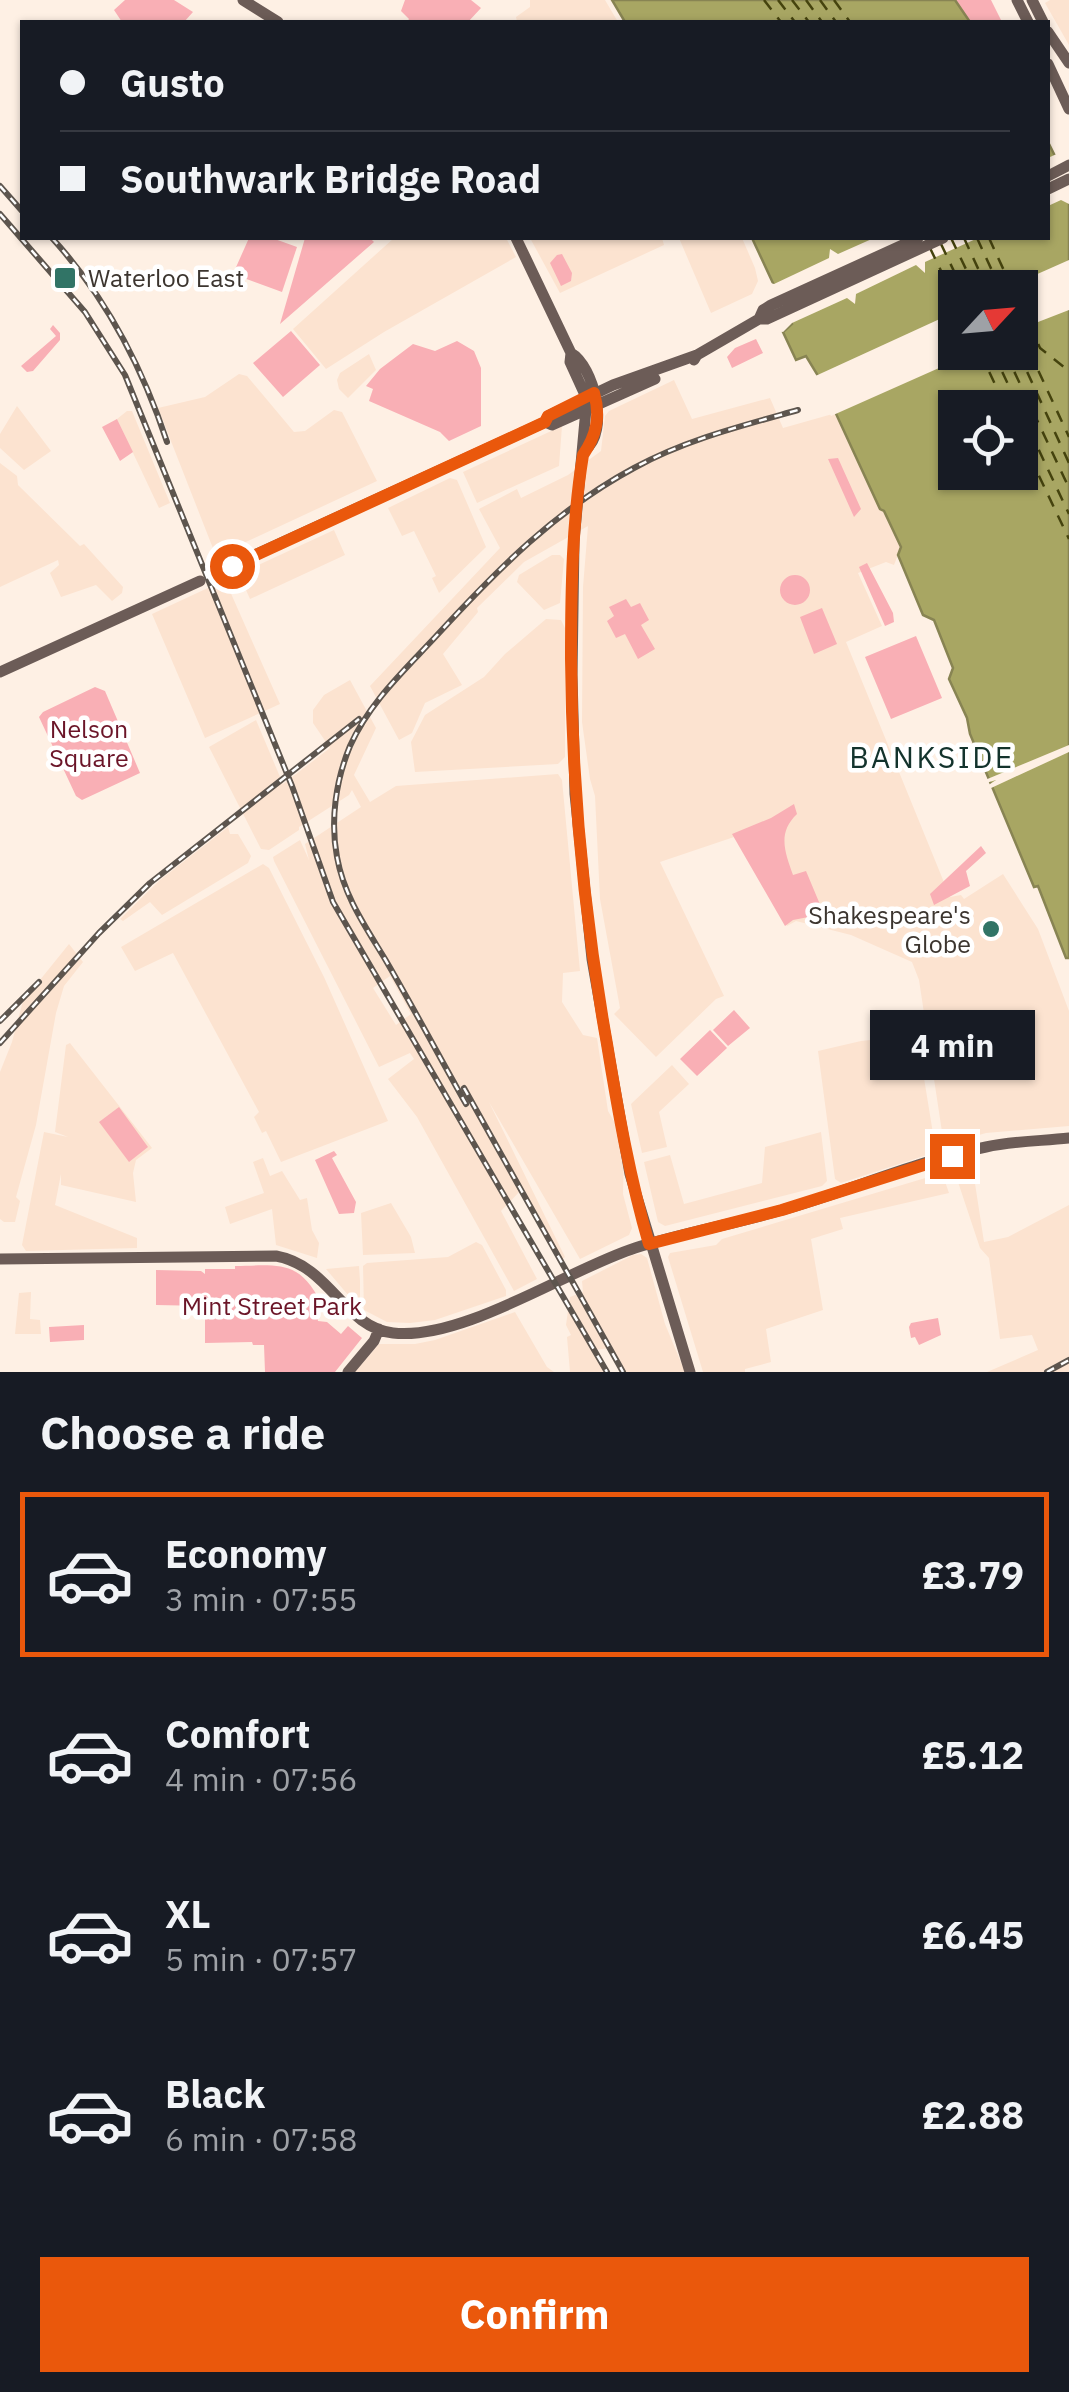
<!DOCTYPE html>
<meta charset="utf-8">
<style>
:root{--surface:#171b24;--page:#242831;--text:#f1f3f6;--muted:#9ea1a6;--line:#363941;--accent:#ea580c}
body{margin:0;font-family:"IBM Plex Sans",sans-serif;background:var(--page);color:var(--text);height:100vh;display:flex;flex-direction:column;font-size:38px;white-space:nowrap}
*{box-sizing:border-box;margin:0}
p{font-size:32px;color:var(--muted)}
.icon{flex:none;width:55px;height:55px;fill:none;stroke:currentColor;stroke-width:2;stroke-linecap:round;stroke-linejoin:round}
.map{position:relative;height:1372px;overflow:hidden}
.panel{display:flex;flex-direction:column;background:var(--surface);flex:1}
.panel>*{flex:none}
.top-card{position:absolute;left:20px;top:20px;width:1030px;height:220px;border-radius:0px;box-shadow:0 2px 8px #0004;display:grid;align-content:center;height:220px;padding:0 40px;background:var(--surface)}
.needle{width:65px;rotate:64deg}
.buttons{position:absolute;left:938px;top:270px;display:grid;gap:20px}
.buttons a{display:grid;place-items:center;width:100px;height:100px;border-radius:0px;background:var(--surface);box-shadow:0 2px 8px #0004;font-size:50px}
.end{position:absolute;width:45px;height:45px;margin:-22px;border:12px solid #ea580c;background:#fff;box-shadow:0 0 0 5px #fff}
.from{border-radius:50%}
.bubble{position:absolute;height:70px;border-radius:0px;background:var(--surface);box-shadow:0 2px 8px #0004;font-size:32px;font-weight:800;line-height:70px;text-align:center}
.top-card b{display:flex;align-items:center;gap:35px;height:95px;font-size:38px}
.top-card b+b{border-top:2px solid var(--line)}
.top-card i{width:25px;height:25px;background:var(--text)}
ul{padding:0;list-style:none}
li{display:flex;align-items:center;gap:30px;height:165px;margin:0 20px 15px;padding:0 20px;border:5px solid transparent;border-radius:0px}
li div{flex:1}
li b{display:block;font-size:38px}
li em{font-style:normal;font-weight:800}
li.active{border-color:var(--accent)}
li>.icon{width:90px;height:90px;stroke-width:1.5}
h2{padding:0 40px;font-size:45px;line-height:120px}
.button{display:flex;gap:20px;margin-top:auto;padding:20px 40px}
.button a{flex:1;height:115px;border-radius:0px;background:var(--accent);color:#fff;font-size:40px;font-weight:800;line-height:115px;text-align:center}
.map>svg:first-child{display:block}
.built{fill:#fce3d0;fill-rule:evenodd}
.green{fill:#f9afb5}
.water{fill:#a8a663;stroke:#888453;stroke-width:2.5;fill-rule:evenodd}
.pier{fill:#fef0e4}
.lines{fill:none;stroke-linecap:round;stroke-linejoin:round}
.ferry{stroke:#45430e;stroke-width:2.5;stroke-dasharray:12 10;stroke-linecap:butt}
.primary{stroke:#6c5c57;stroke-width:11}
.rail-casing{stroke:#5d554e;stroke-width:6}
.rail{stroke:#fff;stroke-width:2.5;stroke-dasharray:8;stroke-linecap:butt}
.route{stroke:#ea580c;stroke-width:12}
.poi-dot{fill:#317466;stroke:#fff;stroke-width:4}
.labels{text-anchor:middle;stroke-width:9;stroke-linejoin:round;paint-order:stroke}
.poi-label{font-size:25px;fill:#3c352f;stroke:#fff;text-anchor:start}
.park-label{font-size:25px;fill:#6b1528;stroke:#fff}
.quarter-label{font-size:30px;letter-spacing:2.5px;fill:#13332c;stroke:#fff}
</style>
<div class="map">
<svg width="1069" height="1372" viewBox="0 0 1069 1372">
<rect width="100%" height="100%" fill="#fef0e4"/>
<path class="built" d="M530,0H605L618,22H517L516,17L530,7Z
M1050,0H1069V45L1045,3Z
M394,238H506L516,257L384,332L326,369L293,329Z
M530,238H662L664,245L560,293Z
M679,238H742L755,268L758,281L752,294L711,313Z
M369,354L376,370L348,398L339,389L337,380L340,373Z
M239,374L247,376L294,432L305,431L334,410L342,412L377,481L216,556L158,408L205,397Z
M674,380L692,419L770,398L783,428L836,413L901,547L894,565L886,562L858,573L882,626L846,642L950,897L961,895L964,899L1003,874L1038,929L1069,1011V1126L986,1133L944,1145L919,980L912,962L851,935L796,921L787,926L737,836L660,862L724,996L716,999L656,1057L614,1014L620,1008L600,899L595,796L590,779L582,722L583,587L588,526L524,562L477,608L478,612L443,654L462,685L425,703L412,733L399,740L370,686L500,548L479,509L517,489L521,498L568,475L601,451L605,416L609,411Z
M17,406L51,451L24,470L0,448V434Z
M127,411H132L170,503L159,508L117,419Z
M562,426L559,466L477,503L463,472Z
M0,463L17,476L18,485L80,546L84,544L123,587L122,593L112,601L96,585L61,597L50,573L59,565L58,560L0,587Z
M450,478L457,480L486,547L439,593L432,578L436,576L414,531L402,536L388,508Z
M334,530L345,555L250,599L239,574Z
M552,555H560L564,559L560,603L544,610L517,582L519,575Z
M225,580L280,704L205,738L152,614Z
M546,619L561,620L565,628V757L558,764L415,772L411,742L425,715L484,677L505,654Z
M350,680L376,728L354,775L370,802L396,786L558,774L562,780L580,971L563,973L562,1002L583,1035L597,1038L608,1111L618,1128L624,1150L623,1194L632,1228L629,1235L580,1259L489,1102L565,1257L561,1260L521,1190L501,1211L537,1279L514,1291L417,1117L388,1079L414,1059L410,1053L379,1067L274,861L273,857L300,840L309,860L305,844L361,807L352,790L349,795L299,827V830L269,850L261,849L209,747L256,720L283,784L330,748L313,723V710L324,695ZM390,976L411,1014L396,1025L373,988Z
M228,827L230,834H238L251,856L248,863L162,915L150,902L123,921L120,919L160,880Z
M263,864L269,868L324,977L388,1121L281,1162L266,1131L262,1133L254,1117L259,1112L173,953L135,971L121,947Z
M69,944L83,962L64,986L56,1013L36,1125L16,1197L20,1201L15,1222H4L0,1219V1072L12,1042L23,1001Z
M917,1035L936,1152L841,1183L835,1179L818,1051L861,1041Z
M70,1043L152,1148L136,1160L133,1173L136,1202L61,1185V1174L55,1205L137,1238V1248L26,1251L22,1245L44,1132L68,1137L55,1132L66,1045Z
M672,1065L689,1084L659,1112L667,1147L642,1153L631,1104Z
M821,1132L827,1181L822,1186L665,1226L658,1222L644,1162L670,1155L684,1204L762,1183L765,1147Z
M263,1158L270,1176L282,1171L300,1200L307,1198L312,1230L319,1243L317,1258L276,1245L272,1209L230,1224L225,1207L264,1193L253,1162Z
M972,1164L984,1242L1008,1237L1069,1205V1372H987L1038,1350L1032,1335L1000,1339L989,1258L980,1248L954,1170Z
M942,1173L949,1193L840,1218L843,1229L811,1239L823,1310L766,1329L771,1362L745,1369V1372H703L668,1257L670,1253L716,1245L722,1239Z
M391,1203L411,1237L415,1253L363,1255L361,1213Z
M476,1242L482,1245L506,1290V1296L435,1320L410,1323L387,1322L364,1310L363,1266L367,1263L448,1257Z
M641,1254L647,1258L665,1324L685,1372H626L610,1348L594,1350L605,1372H570L567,1337L571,1335L566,1325L570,1297L583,1292L582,1281L633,1255Z
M359,1266L360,1281V1303L354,1302L326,1269Z
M31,1292L30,1319L40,1320L41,1334H15L19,1293Z
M515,1312L547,1367L554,1372H355L379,1344H415L435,1340Z"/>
<path class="green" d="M125,0H174L193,12L184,22H122L114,10Z
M405,0H471L481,8L468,22H407L409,19L401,11Z
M955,0H991L1002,22H970Z
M249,238H272L297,247L282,292L233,274Z
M305,238H370L374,242L280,324Z
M562,254L572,273L571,281L561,286L550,263L557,255Z
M53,325L60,333V340L33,371L27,372L21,366L56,336L50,329Z
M291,331L320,365L283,397L253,363Z
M756,339L763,353L732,368L727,357L735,348Z
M457,341L474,351L481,368V426L449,441L440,432L369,401L373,389L366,386L380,369L413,344L435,351Z
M117,419L133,452L120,461L102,427Z
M838,458L861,509L854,517L828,459Z
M867,563L893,613L894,622L885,626L859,567Z
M780 590a15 15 0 1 1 30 0a15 15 0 1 1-30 0Z
M626,599L631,607L640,603L649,620L641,625L655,649L638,659L625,634L616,638L607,621L614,616L609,607Z
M822,608L837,644L814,654L800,617Z
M916,636L942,698L891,719L865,657Z
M95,687L105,691L140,773L82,800L76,796L39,717L43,712Z
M794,804L797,814C777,833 785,852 793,875L806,871L824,914L793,920L785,926L732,834L771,818Z
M981,846L986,853L966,871L970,886L934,905L930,894Z
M734,1010L750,1028L728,1046L713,1030Z
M710,1030L727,1048L697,1076L680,1059Z
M119,1107L148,1147L129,1162L99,1122Z
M334,1151L337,1155L332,1158L356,1202L354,1213L339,1214L315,1160Z
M235,1266C279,1265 300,1260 321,1303H315L318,1321L327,1322L341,1334L348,1326L362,1338L335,1372H265L264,1345H253L252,1342L205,1343V1306L156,1305V1270L201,1271L205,1274V1269H235Z
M938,1318L941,1335L919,1345L915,1337L911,1338L909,1327L911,1323Z
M84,1325V1340L50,1342L49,1327Z"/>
<path class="water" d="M612,0H955L970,22H625Z
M1048,142L1069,184V958H1066L1038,886L1034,887L970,734L967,718L949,679L953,668L934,620L923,615L898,555L901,547L884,511L880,509L820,379L806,356L796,360L783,332L792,324L752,238H1048ZM955,288H1020V352H955ZM955,408H1020V472H955Z"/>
<path class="pier" d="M1059,153L1069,174V204L1061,200L1048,206V154L1050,157Z
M874,238H978L925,262V273L916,265L856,294L855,304L847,298L792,323L783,332L778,331L786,323L767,282L774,284L829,258L830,249L838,254Z
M1069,260V310L1020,329V288L1008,287Z
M955,312V352L969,353L966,356L831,416L811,378Z
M1069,745V752L989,789L987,786L996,780L986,783L985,780Z"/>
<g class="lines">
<path class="ferry" d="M764,0L781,22
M778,0L795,22
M792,0L809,22
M806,0L822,22
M820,0L836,22
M834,0L850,22
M951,238L975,288
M964,238L987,288
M977,238L1000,288
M989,238L1012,288
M941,244L962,288
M930,248L955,300
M1020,304L1040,348L1069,371
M1020,331L1069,437
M980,352L1006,408
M993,352L1019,408
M1005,352L1069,488
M1018,352L1069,463
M1020,410L1069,514
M1020,436L1069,539"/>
<path class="primary" d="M243,0L278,22
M1017,0L1028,22
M1032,0L1043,22
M1048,32L1069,63
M1048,64L1069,109
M1048,176L1069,165
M1048,189L1069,179
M516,238L571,353L570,362L586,397V409L574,541L572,675L575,794L592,959L630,1174L690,1372
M759,319H767L943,238
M571,353C594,366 610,432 585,450
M694,360L697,355L759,319L763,310L771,305L918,238
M545,422L552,425L655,379
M222,570L545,422L548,416L613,385L697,355
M0,672L200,581
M0,1259L276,1256C331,1266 343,1327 393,1333C463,1341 567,1270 635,1248C683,1233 734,1224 782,1210C850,1191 916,1161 986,1147C1013,1141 1042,1141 1069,1138
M348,1372L374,1341L379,1329"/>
<defs>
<path id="rail" d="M0,186L22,211
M0,214L85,312L125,375L292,786L333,902L607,1372
M52,238C106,297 142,366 167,442
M0,1021L39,982
M0,1043L99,933L150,883L359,719
M464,1088L623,1372
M466,1104C439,1056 413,1007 385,959C365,926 344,896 337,857C330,820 336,780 350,746C370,701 406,669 439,633C498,569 556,510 634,468C685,440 741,426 798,410
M1047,1372L1069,1360"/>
</defs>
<use href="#rail" class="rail-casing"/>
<use href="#rail" class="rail"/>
</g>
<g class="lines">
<path class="route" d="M232,566L545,422L548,416L594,393C601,417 596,436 583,455C572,522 571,591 571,659C572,788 584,916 607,1044C618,1111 630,1179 649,1244L782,1210L952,1156"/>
</g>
<g class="poi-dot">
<rect x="53" y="266" width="24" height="24" rx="5"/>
<circle cx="991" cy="929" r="10"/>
</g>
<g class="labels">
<g class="poi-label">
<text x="88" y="287">Waterloo East</text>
<text x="971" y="924" text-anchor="end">Shakespeare's<tspan x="971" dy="29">Globe</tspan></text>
</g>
<g class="park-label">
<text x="89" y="738">Nelson<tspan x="89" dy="29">Square</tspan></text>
<text x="272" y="1315">Mint Street Park</text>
</g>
<g class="quarter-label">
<text x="932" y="768">BANKSIDE</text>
</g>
</g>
</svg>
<div class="buttons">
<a><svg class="needle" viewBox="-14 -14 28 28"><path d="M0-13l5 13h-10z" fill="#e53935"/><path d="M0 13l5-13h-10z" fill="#9ea1a6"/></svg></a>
<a><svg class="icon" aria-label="locate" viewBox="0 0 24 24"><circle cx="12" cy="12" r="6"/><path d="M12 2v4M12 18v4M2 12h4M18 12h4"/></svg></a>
</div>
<i class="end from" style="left:232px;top:566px"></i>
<i class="end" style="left:952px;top:1156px"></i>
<div class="bubble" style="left:870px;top:1010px;width:165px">4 min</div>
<div class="top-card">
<b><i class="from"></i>Gusto</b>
<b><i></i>Southwark Bridge Road</b>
</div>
</div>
<section class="panel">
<h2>Choose a ride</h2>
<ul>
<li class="active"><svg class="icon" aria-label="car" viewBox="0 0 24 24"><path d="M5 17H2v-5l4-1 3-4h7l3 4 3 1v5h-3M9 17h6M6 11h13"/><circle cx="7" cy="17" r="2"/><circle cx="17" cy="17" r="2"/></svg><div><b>Economy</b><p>3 min · 07:55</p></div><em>£3.79</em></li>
<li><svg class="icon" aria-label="car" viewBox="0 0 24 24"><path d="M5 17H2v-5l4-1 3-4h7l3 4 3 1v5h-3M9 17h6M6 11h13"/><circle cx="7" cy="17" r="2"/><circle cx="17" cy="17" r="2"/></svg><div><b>Comfort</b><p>4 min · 07:56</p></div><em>£5.12</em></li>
<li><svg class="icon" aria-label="car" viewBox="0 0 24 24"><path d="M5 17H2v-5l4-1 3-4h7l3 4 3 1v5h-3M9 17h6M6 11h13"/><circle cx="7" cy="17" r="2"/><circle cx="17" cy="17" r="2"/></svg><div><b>XL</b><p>5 min · 07:57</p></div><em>£6.45</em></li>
<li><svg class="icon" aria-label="car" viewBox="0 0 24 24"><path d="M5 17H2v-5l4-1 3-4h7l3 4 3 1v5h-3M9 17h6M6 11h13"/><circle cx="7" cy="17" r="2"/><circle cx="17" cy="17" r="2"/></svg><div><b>Black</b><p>6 min · 07:58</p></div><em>£2.88</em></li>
</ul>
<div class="button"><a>Confirm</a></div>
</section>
